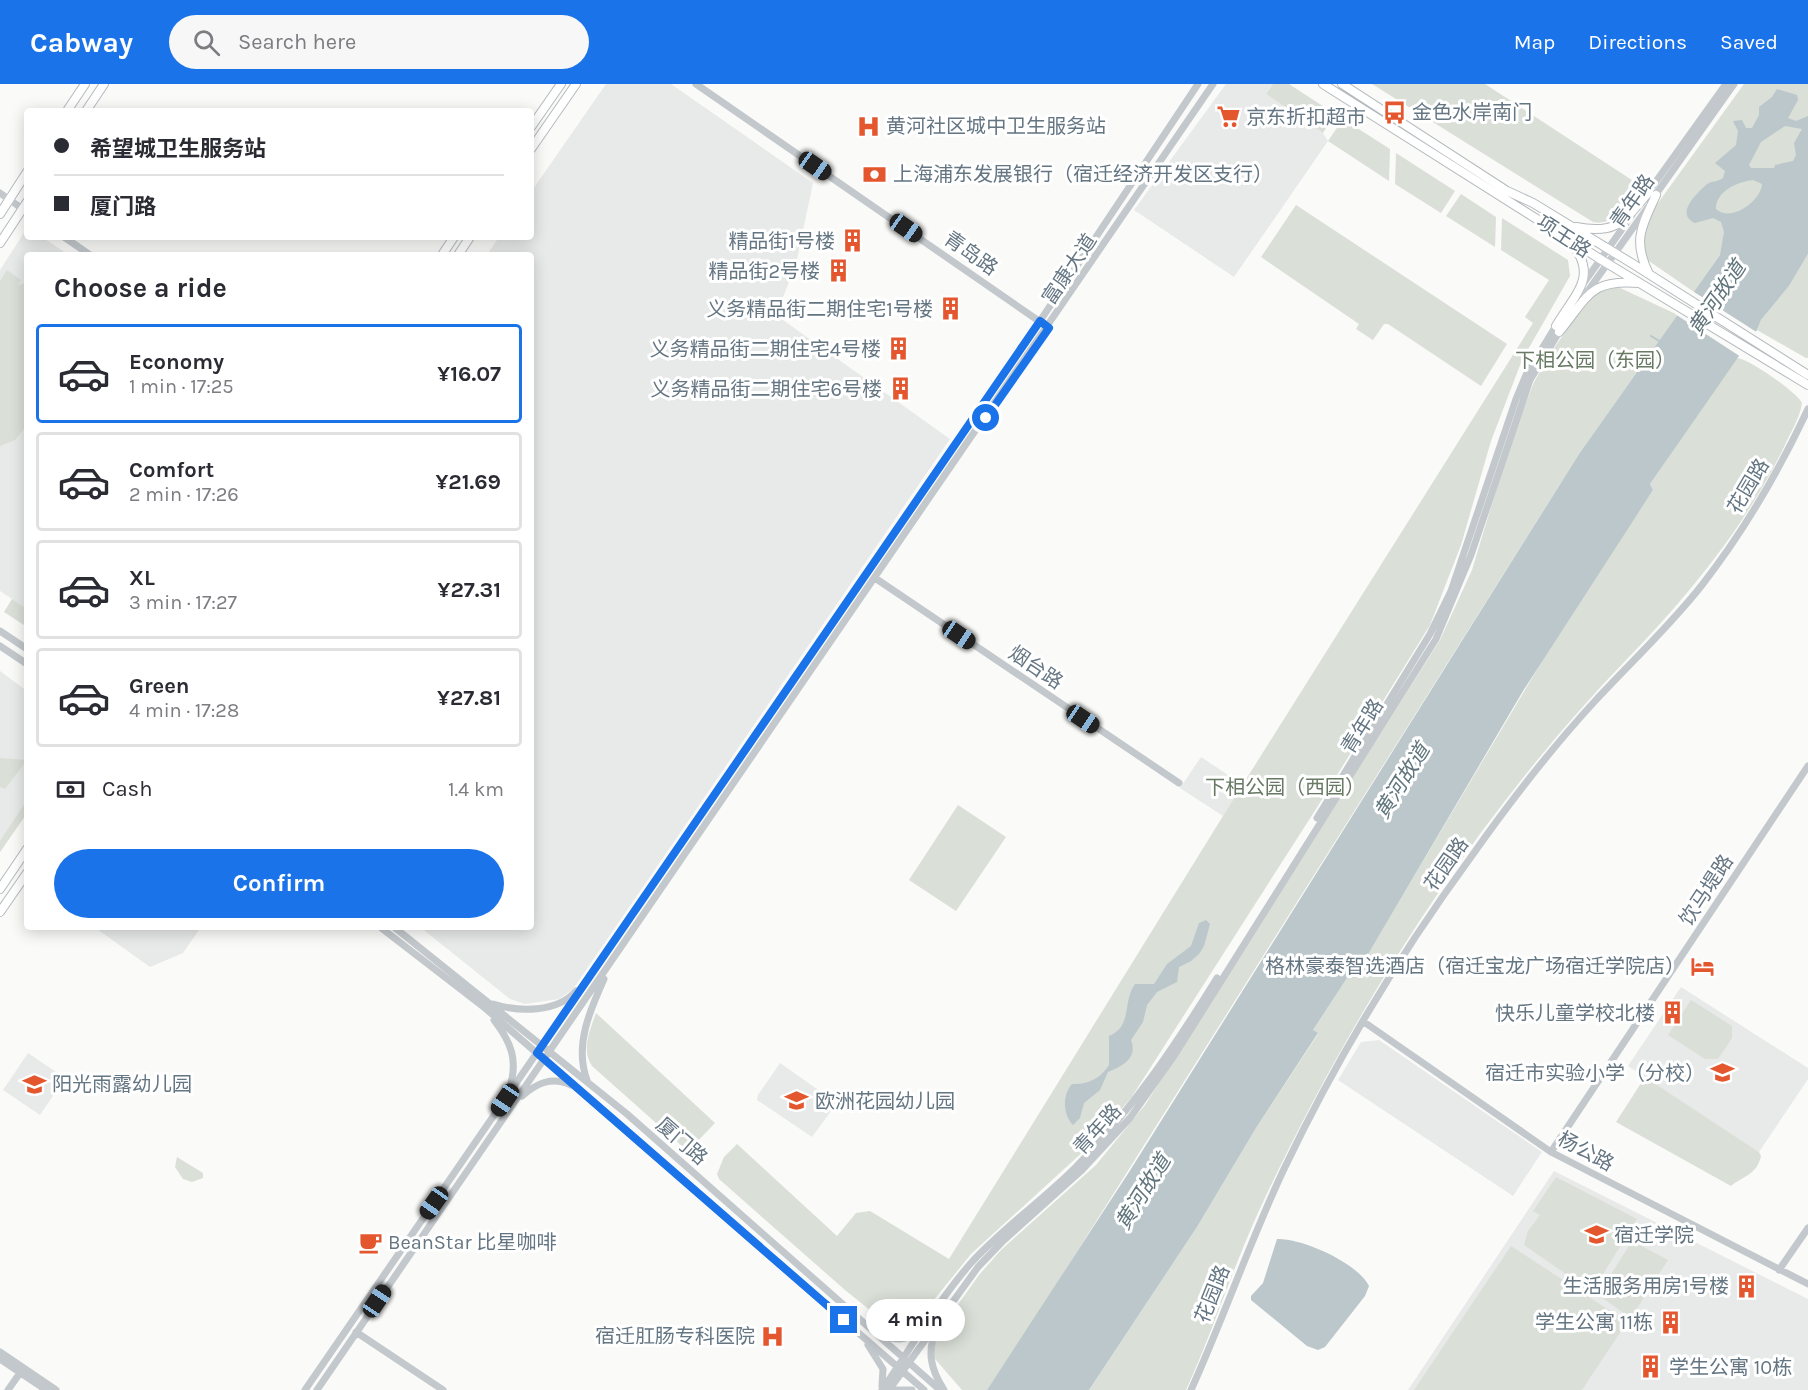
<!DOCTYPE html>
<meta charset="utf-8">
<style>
:root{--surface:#fff;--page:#f7f7f7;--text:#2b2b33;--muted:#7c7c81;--line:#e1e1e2;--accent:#1a73e8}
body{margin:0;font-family:Karla,"Noto Sans SC",sans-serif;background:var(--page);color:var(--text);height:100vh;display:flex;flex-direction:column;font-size:22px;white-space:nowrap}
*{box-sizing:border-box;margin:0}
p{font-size:20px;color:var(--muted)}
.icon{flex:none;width:33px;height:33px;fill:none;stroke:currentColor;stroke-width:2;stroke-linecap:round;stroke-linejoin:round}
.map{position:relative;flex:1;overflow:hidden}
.drawer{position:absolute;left:24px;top:168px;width:510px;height:678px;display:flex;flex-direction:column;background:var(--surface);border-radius:6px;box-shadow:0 3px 15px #0003}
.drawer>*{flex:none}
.hud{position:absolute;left:24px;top:24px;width:510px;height:132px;border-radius:6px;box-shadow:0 3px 15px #0003;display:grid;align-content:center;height:132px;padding:0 30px;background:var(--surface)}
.end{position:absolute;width:27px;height:27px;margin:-14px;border:8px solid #1a73e8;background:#fff;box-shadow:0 0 0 3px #fff}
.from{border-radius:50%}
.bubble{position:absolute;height:42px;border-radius:21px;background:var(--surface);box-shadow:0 3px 15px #0003;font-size:20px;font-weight:700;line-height:42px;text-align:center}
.car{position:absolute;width:18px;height:36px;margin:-18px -9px;border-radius:8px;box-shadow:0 0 4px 2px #0007;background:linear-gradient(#222 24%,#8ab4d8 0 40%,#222 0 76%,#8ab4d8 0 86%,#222 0)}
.hud b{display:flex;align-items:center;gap:21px;height:57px;font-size:22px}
.hud b+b{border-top:2px solid var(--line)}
.hud i{width:15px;height:15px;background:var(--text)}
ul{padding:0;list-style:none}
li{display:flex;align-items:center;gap:18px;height:99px;margin:0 12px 9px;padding:0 18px;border:3px solid var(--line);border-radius:6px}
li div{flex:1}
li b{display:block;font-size:22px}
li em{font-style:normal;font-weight:700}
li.selected{border-color:var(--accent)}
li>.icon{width:54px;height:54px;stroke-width:1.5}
h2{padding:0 30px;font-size:27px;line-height:72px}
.pay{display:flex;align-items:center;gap:15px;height:66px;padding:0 30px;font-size:22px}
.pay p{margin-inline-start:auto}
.button{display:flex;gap:12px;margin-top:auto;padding:12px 30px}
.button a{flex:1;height:69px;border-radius:36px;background:var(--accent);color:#fff;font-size:24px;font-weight:700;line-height:69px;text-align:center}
header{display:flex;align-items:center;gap:36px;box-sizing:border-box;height:84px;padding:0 30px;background:var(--accent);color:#fff}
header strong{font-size:28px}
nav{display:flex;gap:33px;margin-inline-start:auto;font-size:21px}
.search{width:420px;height:54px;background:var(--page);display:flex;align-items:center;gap:15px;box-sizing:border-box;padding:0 21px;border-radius:33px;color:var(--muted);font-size:22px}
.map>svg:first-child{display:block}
.built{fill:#e8e9e9}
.green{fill:#dadfd7}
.water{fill:#bbc7cb;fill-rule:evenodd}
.pier{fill:#fafaf8}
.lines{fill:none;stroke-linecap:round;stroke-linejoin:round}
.stream{stroke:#bbc7cb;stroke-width:2}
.major-casing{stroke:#b5babe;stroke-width:10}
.minor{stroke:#c3c8cc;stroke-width:7}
.major{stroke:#fff;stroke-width:8}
.route{stroke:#1a73e8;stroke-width:8}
.labels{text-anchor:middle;stroke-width:6;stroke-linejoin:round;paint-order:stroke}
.poi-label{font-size:20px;fill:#657683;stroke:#fff;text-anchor:end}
.street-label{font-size:20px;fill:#657683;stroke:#fff}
.park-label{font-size:20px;fill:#687a64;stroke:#fff}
.water-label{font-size:21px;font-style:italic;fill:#60757c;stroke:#fff}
</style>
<header>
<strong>Cabway</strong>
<div class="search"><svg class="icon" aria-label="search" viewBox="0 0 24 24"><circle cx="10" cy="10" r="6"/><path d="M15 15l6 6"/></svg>Search here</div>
<nav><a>Map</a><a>Directions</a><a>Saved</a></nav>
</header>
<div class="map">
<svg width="1808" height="1306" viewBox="0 0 1808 1306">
<rect width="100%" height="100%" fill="#fafaf8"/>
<path class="built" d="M606,0H671L813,99L796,180L776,231L950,355L573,905L559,915L525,920L510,915L420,843H531V171H487L499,153H531V108Z
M1226,0H1273L1266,10L1323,49L1328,57L1234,193L1134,126Z
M27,144V153H42L69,171H27V525L0,507V186Z
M0,587L27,607V729L0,768Z
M1201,673L1243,701L1223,732L1180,704Z
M94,843H201L183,869L150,883Z
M1681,903L1808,984V995L1759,1068L1628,982Z
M1379,956L1542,1068L1513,1112L1338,996L1361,958Z
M28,969L65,994L40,1031L3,1006Z
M780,979L837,1019L812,1053L757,1016L758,1011Z
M1554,1087L1808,1215V1306H1408Z"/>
<path class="green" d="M1273,0H1289L1335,30L1323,49L1266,10Z
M1372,0H1485L1641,102C1630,117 1616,143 1593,138Z
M1744,0H1808V55L1796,78L1776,92L1694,208L1646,175L1641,166L1645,137Z
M1343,35L1390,65L1389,97L1328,57Z
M1396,69L1455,107L1441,129L1395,100Z
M1461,110L1496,133L1495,163L1446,132Z
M1296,121L1507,260L1481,302L1388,240H1384L1373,256L1356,245L1359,240L1261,173Z
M1502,134L1568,176L1570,192L1522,276L1491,357L1461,461L1430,541L1316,725L1131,1014L1086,1065L971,1170L916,1238L904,1248L896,1247L845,1206L719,1095L717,1090L724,1073L737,1060L837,1152L856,1129L870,1127L949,1175L1223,732L1533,239L1525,233L1549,196L1501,166Z
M1808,170V274H1806L1757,246L1761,236L1789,202Z
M7,186L21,196L18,201L27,199V341L15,356L0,362V197Z
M1616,202L1678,231L1579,370L1034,1236L987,1306H962L935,1275L933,1269L937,1250L979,1191L1001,1166L1096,1081L1145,1021L1440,556L1472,486L1512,354L1534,298L1554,264L1591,212L1599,205Z
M1736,274C1747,273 1798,309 1802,319C1800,334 1790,349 1784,363C1745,443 1689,511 1627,575C1475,732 1348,933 1257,1131C1231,1189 1212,1249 1186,1306H1089L1197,1143L1256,1044L1318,950L1313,946L1349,891L1354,893L1563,542L1653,406L1650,400Z
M12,515L27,525V543L4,528Z
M0,674L27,676L5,705L0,703Z
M27,716V729L0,768V757Z
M958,721L1006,753L956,827L909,796Z
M1691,916L1732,942V954L1718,975H1705L1668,951Z
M596,929L715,1039L694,1061L683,1063L592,982C581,966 590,946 596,929Z
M1645,993L1759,1068L1761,1072C1757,1091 1743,1092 1731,1102L1616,1038Z
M177,1073L203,1089V1094L192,1098L183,1095L175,1083Z
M1556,1093L1637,1135L1592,1208L1524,1161L1528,1147L1540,1131L1533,1127Z
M1632,1157L1668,1176L1631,1234L1598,1211Z
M1511,1162L1627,1238L1582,1306H1414Z"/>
<path class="water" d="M1777,5L1797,11L1798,16L1788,34L1796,37L1808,32V170L1789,202L1761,236L1757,246L1650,400L1653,406L1523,607L1354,894L1349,891L1313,946L1318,949L1256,1044L1197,1143L1089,1306H987L1131,1085L1579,370L1720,171L1724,148L1721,138L1713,134L1695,139C1675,130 1696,110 1706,101C1710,97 1718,98 1723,94L1725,87L1715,79L1736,61L1738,47L1733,37L1742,36L1746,44H1752L1759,31V23L1772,13ZM1785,42L1802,45L1794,59L1796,71L1793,77L1775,81L1774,84H1751L1749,81L1761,58ZM1753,96L1762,100C1761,117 1731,139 1716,125C1716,107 1737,98 1753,96Z
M1206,836L1210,840L1204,862L1199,870L1191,877L1179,883L1177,898L1157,908L1147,921L1143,938L1131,956C1138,974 1123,982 1108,988L1100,1006L1084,1019L1080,1034L1073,1041C1063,1031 1062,1011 1072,1000C1088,1001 1101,994 1109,981V952C1133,942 1122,918 1135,900H1154L1167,880L1191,862L1199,839Z
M1277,1155C1302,1154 1358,1179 1369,1202L1365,1212L1325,1263L1318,1266L1307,1262L1251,1216V1212L1263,1199Z"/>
<path class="pier" d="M1691,206L1758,249L1741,273L1675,230Z"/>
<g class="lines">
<path class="stream" d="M1651,252L1661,258"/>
<defs>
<path id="major" d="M1323,0L1600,175L1808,301
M1342,0L1507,107L1533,119L1633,180L1808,291
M67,27L85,0
M86,27L104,0
M531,43L561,0
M531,65L576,0
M0,130L27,88
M1576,143C1617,151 1624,137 1649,108
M0,159L27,118
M442,171L454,153
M458,171L470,153
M1649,190C1632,156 1642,142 1656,111
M1556,242C1574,211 1599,193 1572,160
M1559,248C1588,213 1589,195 1639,199
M0,805L27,765
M0,828L27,789"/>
</defs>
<use href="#major" class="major-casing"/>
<path class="minor" d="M696,0L1049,244
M0,109L27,128
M1647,110L1726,0
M1654,113L1734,0
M64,153L90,171
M1583,200L1632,131
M1585,211L1648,123
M875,494L1179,699
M0,547L27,565
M0,562L27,580
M1317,734L1430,550L1451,507L1516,315L1526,291L1557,240
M380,843L485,924L924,1306
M394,843L627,1030L940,1306
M493,920C519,928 557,929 576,907
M494,936C511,958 519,977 509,1005
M1364,938L1551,1068L1808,1200
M587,996C574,962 590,926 604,895
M522,1012C537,999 552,992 571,1001
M1551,1068L1808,682
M1779,1186L1808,1144
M937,1244C926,1267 931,1286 944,1306
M356,1248L443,1306
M878,1249C894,1257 908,1259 921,1243
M868,1261L883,1285L882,1302
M0,1268L56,1306
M0,1275L46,1306
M8,1306L22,1286
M305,1306L1040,237L1198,0
M317,1306L1213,0
M882,1306C911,1264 937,1218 971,1179C1003,1144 1042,1117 1076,1083C1132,1026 1175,962 1217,894
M889,1306L978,1183L1002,1158L1081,1087L1130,1034L1174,972L1436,555L1471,471L1530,296L1561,245
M896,1306H912
M1191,1306C1224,1233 1250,1157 1284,1085C1336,976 1400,870 1471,773C1509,719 1550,666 1595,617C1631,578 1670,542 1702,501C1744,447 1779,387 1808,325"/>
<use href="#major" class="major"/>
</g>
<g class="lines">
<path class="route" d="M844,1236L537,969L1040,237L1049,244L986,334"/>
</g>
<defs>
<symbol id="bus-bare" viewBox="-9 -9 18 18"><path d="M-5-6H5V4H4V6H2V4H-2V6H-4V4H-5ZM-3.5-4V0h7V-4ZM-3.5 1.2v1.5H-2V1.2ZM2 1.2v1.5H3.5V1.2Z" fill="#e4572e" stroke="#fff" stroke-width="2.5" paint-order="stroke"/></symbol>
<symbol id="supermarket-bare" viewBox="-9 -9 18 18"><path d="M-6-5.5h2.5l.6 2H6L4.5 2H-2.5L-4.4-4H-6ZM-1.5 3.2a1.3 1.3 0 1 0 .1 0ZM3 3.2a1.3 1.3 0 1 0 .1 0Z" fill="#e4572e" stroke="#fff" stroke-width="2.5" paint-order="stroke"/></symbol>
<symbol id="hospital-bare" viewBox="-9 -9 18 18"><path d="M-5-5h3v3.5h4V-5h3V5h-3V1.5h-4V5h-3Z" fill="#e4572e" stroke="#fff" stroke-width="2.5" paint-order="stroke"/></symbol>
<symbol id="bank-bare" viewBox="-9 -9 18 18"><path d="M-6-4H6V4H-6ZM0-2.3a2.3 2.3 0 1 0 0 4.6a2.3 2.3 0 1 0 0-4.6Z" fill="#e4572e" stroke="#fff" stroke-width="2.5" paint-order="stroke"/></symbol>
<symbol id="building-bare" viewBox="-9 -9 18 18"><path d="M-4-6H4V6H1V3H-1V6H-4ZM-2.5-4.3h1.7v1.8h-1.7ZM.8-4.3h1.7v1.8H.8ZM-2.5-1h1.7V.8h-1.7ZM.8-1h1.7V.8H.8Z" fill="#e4572e" stroke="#fff" stroke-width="2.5" paint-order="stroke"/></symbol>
<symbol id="hotel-bare" viewBox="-9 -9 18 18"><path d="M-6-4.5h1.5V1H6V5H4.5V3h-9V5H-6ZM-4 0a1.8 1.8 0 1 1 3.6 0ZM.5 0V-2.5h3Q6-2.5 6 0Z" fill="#e4572e" stroke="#fff" stroke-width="2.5" paint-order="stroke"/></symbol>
<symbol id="school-bare" viewBox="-9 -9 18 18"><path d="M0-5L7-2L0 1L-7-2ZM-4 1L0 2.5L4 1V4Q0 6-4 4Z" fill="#e4572e" stroke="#fff" stroke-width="2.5" paint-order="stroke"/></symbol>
<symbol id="university-bare" viewBox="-9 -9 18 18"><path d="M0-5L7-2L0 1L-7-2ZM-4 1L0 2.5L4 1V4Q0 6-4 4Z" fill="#e4572e" stroke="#fff" stroke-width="2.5" paint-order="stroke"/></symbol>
<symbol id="cafe-bare" viewBox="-9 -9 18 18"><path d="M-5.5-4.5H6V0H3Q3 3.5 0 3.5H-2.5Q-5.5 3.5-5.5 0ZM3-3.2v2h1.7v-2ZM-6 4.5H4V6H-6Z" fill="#e4572e" stroke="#fff" stroke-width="2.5" paint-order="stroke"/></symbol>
</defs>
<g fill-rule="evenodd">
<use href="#bus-bare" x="1378" y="12" width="33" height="33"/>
<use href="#supermarket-bare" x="1212" y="16" width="33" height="33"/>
<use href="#hospital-bare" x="852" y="26" width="33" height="33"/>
<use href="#bank-bare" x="858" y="74" width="33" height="33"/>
<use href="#building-bare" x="836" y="140" width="33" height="33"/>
<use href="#building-bare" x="822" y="170" width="33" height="33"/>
<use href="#building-bare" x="934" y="208" width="33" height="33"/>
<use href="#building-bare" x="882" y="248" width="33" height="33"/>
<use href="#building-bare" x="884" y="288" width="33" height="33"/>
<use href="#hotel-bare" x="1686" y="866" width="33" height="33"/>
<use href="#building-bare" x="1656" y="912" width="33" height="33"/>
<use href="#school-bare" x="1706" y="972" width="33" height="33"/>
<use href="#school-bare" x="18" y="984" width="33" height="33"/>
<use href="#school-bare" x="780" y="1000" width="33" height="33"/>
<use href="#university-bare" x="1580" y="1134" width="33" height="33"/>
<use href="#cafe-bare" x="354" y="1142" width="33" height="33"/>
<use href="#building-bare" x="1730" y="1186" width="33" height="33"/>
<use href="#building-bare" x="1654" y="1222" width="33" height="33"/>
<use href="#hospital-bare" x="756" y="1236" width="33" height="33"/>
<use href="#building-bare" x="1634" y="1266" width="33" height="33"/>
</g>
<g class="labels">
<g class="poi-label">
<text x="1412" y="35" text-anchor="start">金色水岸南门</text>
<text x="1246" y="40" text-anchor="start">京东折扣超市</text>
<text x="886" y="49" text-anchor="start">黄河社区城中卫生服务站</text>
<text x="893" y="97" text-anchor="start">上海浦东发展银行（宿迁经济开发区支行）</text>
<text x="835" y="164">精品街1号楼</text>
<text x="820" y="194">精品街2号楼</text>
<text x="933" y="232">义务精品街二期住宅1号楼</text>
<text x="881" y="272">义务精品街二期住宅4号楼</text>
<text x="882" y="312">义务精品街二期住宅6号楼</text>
<text x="1685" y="889">格林豪泰智选酒店（宿迁宝龙广场宿迁学院店）</text>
<text x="1655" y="936">快乐儿童学校北楼</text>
<text x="1705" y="996">宿迁市实验小学（分校）</text>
<text x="52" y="1007" text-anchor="start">阳光雨露幼儿园</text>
<text x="815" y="1024" text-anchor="start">欧洲花园幼儿园</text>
<text x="1614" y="1158" text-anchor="start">宿迁学院</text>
<text x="388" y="1165" text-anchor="start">BeanStar 比星咖啡</text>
<text x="1729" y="1209">生活服务用房1号楼</text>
<text x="1653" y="1245">学生公寓 11栋</text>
<text x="755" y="1259">宿迁肛肠专科医院</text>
<text x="1669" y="1290" text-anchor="start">学生公寓 10栋</text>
</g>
<g class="street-label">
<text transform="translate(1632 117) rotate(-55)" y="7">青年路</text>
<text transform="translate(1564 152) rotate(33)" y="7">项王路</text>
<text transform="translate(971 169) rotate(35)" y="7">青岛路</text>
<text transform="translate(1069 185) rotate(-56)" y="7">富康大道</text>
<text transform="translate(1748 402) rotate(-59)" y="7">花园路</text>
<text transform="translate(1036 583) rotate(34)" y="7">烟台路</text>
<text transform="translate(1362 642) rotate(-58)" y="7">青年路</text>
<text transform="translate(1446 780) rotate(-55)" y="7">花园路</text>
<text transform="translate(1706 806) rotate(-57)" y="7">饮马堤路</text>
<text transform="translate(1097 1045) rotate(-48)" y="7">青年路</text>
<text transform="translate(682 1057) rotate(41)" y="7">厦门路</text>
<text transform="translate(1586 1067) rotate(28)" y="7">杨公路</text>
<text transform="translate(1212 1210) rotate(-68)" y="7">花园路</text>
</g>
<g class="park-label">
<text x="1595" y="283">下相公园（东园）</text>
<text x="1285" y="710">下相公园（西园）</text>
</g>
<g class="water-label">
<text transform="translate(1717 214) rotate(-56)" y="7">黄河故道</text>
<text transform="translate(1402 697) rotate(-58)" y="7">黄河故道</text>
<text transform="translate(1143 1108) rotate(-58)" y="7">黄河故道</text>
</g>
</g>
</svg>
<i class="end from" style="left:986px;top:334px"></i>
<i class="end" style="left:844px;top:1236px"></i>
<div class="bubble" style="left:866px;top:1215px;width:99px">4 min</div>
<i class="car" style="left:815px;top:82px;rotate:125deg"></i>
<i class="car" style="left:906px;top:144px;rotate:125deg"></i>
<i class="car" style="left:959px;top:551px;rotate:124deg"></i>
<i class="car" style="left:1083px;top:635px;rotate:124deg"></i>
<i class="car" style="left:505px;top:1016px;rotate:214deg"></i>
<i class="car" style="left:434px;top:1119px;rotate:215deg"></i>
<i class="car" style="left:377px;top:1217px;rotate:34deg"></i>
<div class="hud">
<b><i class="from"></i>希望城卫生服务站</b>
<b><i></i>厦门路</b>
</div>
<section class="drawer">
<h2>Choose a ride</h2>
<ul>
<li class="selected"><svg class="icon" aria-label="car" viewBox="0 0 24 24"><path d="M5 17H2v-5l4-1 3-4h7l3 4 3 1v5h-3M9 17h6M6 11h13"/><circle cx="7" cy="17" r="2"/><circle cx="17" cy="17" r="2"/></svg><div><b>Economy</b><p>1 min · 17:25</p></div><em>¥16.07</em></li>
<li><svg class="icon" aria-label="car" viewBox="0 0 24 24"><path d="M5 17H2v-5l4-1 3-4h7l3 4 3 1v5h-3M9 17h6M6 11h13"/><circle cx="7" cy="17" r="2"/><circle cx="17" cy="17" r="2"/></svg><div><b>Comfort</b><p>2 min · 17:26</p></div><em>¥21.69</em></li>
<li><svg class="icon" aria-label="car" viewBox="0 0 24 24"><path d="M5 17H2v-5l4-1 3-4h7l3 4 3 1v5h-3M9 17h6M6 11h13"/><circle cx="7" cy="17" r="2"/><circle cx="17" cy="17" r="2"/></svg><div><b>XL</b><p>3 min · 17:27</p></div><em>¥27.31</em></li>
<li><svg class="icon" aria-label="car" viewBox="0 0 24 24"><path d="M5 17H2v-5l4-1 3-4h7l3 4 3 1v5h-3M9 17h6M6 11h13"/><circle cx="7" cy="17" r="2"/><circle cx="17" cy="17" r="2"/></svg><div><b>Green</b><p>4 min · 17:28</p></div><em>¥27.81</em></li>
</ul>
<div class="pay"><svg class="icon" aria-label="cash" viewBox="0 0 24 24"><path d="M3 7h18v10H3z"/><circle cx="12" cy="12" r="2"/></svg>Cash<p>1.4 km</p></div>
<div class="button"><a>Confirm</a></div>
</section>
</div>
